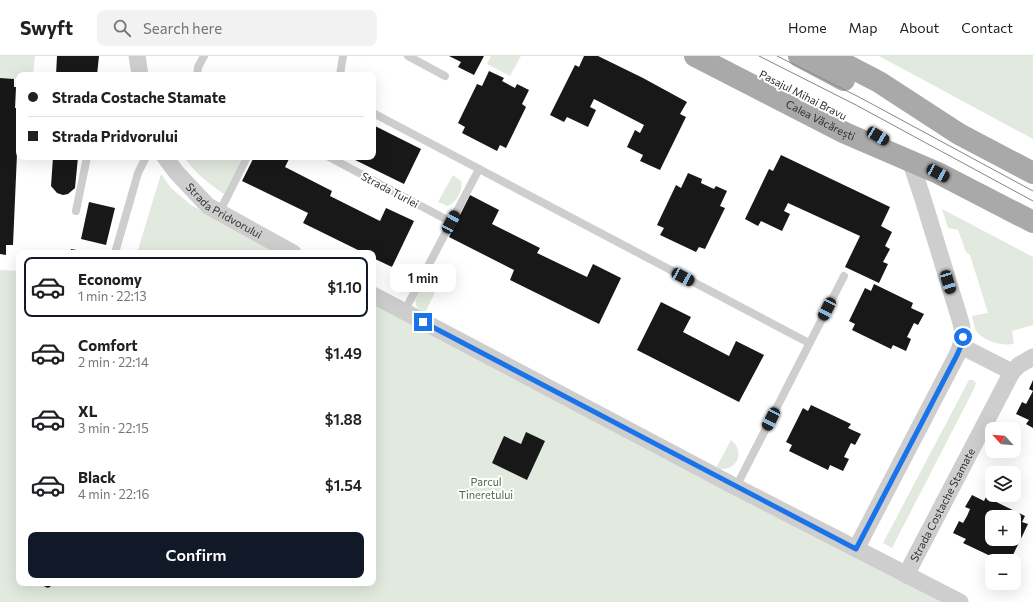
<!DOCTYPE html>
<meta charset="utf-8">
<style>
:root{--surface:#fff;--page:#f2f2f2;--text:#202124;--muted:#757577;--line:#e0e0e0;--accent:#111827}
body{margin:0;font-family:Commissioner,sans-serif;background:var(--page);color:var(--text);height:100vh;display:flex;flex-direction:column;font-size:15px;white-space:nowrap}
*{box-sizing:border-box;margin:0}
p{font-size:13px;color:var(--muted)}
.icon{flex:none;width:22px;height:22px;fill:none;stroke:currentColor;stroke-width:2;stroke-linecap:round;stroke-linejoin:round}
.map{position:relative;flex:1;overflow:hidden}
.panel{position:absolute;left:16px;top:194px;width:360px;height:336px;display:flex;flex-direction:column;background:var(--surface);border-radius:8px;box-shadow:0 4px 16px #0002}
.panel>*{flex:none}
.banner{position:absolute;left:16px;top:16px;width:360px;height:88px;border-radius:8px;box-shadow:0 4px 16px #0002;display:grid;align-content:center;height:88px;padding:0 12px;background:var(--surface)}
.needle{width:26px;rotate:296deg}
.controls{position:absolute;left:985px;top:366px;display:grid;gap:8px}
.controls a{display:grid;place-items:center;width:36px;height:36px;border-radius:8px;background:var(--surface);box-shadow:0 4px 16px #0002;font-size:20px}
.end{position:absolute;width:18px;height:18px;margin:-9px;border:5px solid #1a73e8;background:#fff;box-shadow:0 0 0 2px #fff}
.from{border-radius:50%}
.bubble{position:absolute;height:28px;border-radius:8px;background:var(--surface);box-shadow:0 4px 16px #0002;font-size:13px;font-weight:600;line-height:28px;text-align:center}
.car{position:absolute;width:12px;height:24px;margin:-12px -6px;border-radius:5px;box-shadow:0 0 3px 1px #0007;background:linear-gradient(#222 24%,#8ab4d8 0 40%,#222 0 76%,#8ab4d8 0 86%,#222 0)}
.banner b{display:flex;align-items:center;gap:14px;height:38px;font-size:15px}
.banner b+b{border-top:1px solid var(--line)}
.banner i{width:10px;height:10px;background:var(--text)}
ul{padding:7px 0 0;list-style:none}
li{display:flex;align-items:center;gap:12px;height:60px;margin:0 8px 6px;padding:0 4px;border:2px solid transparent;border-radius:8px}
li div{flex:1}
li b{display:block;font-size:15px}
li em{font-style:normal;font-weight:600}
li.selected{border-color:var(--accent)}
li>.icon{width:36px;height:36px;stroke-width:1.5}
.primary-button{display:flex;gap:8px;margin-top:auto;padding:8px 12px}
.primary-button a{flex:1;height:46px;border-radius:8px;background:var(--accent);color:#fff;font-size:16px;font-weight:600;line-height:46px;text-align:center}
header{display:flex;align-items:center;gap:24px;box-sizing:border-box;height:56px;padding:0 20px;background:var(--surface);border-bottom:1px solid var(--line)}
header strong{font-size:19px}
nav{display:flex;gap:22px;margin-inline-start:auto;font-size:14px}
.search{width:280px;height:36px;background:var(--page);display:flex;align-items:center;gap:10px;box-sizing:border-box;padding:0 14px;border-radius:8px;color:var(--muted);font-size:15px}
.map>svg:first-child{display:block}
.green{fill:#e2e9de}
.building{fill:#181818;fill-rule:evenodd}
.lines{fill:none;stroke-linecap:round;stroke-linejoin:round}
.service{stroke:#cecece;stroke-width:8}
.minor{stroke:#cecece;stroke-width:17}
.primary{stroke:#a9a9a9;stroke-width:22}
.tram{stroke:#868686;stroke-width:1}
.route{stroke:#1a73e8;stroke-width:5}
.labels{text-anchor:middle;stroke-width:4;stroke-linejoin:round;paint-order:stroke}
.street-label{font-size:11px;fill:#313131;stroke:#fff}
.park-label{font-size:11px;fill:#4d6843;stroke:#fff}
</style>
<header>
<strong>Swyft</strong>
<div class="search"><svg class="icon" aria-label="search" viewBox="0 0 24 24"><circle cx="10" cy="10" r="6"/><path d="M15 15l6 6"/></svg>Search here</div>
<nav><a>Home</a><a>Map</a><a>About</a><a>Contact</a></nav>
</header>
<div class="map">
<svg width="1033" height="546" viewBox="0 0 1033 546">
<rect width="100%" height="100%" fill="#fff"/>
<path class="green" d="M0,0H35L33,18L19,19V22L14,23L0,22Z
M491,0H521L510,20L487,8Z
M879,0H1033V83Z
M184,101H242L224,138C208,127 195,117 184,101Z
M161,118L171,132L191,149L279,197H137Z
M453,119L461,125C463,135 457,145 448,150L438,146Z
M942,153L1033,201V269L1012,275L1014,287C1005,292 982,284 976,275C974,271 973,265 972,260L988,257L970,199L966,196L958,174L948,172Z
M0,214L19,215V527H373V247L948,546H0Z
M429,224L439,228L425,257C422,255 419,254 417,251C412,241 420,227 429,224Z
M969,324H973L976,327L974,333L892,492L883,487Z
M731,384C747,397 735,418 716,412Z"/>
<path class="building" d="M57,0H99L97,19H56Z
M449,0H484L474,19L458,11L461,6Z
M584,0H598L643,22L687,46L680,58L686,61L660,114L640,105L643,99L627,91L635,74L640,77L644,69L594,43L590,51L596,54L588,71L567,61L564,66L550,59L575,9L579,11Z
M489,15L504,22L502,25L515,32L517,28L529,34L522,48L526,51L506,92L500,89L497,95L462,77L465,71L458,67L477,28L482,30Z
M0,22L14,23V31H16L15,52H19L13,189H6V199L0,198Z
M373,69L421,93L404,128L349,101H373Z
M781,99L890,151L881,170L892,176L885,190L890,193L883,206L888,208L879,227L845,211L860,180L788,147L784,155L790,158L782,175L761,165L758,170L745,163L769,113L773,115Z
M53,101H78L75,132L68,138L63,139L57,137L51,130Z
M254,101H290L285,111L332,135L330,140L380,165L386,152L414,165L392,211L373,202V197H364L303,167L308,157L242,125Z
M688,117L702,123L701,127L714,133L716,130L727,135L720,150L725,152L705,193L699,191L696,196L660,179L664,172L657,169L676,129L681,132Z
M470,139L499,154L492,168L540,192L537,197L587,221L593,208L621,222L599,268L510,224L514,214L449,181Z
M89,146L115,152L106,189L81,183Z
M71,193L88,196V197H70Z
M874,228L913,247L911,252L924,258L918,269L914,267L907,281L911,283L906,295L893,289L891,293L852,274L855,268L849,265L865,232L871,235Z
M661,246L691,261L683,276L729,300L736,285L764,299L739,346L637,294Z
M1033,324V372L1026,368L1029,364L1016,358L1022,346L1026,348L1033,335L1029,333Z
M811,349L851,368L848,372L861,378L855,389L851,387L844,401L849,403L843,415L830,409L828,414L789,395L792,389L786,386L803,352L808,355Z
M526,376L545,385L527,424L492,407L504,380L521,388Z
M972,439L984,445L986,441L1025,460L1022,466L1028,468L1011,503L1006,500L1004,505H1001L963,487L966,483L953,477L959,465L963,467L967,460L970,453L965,451ZM992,461H1014V483H992Z
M37,527H56L48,532Z"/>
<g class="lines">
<path class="service" d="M408,0L445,20
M197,19L198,11L204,0
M340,19L343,0
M373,57L809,287
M329,101L451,166
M76,155L87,101
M219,157L247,101
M115,197L138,117L146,101
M404,256L479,113
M736,431L844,220"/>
<g class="minor">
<path d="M137,0L140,19"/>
<path id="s1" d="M165,101L176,116L208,150L293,197"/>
<path d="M373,239L736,431L960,546"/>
<path d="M961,290L1012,316"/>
<path d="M856,493L957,299C962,288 964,280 961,267L923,143L910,104"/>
<path id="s2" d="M906,519L1012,316L1019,309L1033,301"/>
</g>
<g class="primary">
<path id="s3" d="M695,0L845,77L938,117L1033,166"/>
<path d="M799,0L844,24"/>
<path d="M829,0L879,26L959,78L1033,117"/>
</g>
<path class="tram" d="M759,0L856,49L1033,145
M777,0L859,41L1033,135"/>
</g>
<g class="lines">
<path class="route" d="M423,266L856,493L957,299L961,290L963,281"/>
</g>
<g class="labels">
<g class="street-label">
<text transform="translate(803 39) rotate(27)" y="4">Pasajul Mihai Bravu</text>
<text dy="4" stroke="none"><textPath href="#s3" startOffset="141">Calea Văcărești</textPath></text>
<text transform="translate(390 134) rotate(28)" y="4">Strada Turlei</text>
<text dy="4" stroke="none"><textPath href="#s1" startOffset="81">Strada Pridvorului</textPath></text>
<text dy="4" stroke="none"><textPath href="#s2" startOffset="79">Strada Costache Stamate</textPath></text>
</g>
<g class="park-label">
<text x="486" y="430">Parcul<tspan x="486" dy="13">Tineretului</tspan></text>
</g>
</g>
</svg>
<div class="controls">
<a><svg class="needle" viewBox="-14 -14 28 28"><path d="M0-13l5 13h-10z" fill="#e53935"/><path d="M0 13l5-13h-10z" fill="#757577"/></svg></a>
<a><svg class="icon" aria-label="layers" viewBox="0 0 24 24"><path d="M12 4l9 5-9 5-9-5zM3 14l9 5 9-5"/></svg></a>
<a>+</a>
<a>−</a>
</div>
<i class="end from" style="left:963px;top:281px"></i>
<i class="end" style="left:423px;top:266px"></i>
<div class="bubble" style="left:390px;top:208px;width:66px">1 min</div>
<i class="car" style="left:878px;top:80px;rotate:121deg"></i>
<i class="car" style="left:938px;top:117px;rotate:118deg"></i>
<i class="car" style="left:451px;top:166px;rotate:28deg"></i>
<i class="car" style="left:683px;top:221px;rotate:118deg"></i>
<i class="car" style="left:948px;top:226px;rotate:163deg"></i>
<i class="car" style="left:827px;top:253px;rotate:207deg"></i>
<i class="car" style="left:771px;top:363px;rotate:207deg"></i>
<div class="banner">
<b><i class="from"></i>Strada Costache Stamate</b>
<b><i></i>Strada Pridvorului</b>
</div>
<section class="panel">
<ul>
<li class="selected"><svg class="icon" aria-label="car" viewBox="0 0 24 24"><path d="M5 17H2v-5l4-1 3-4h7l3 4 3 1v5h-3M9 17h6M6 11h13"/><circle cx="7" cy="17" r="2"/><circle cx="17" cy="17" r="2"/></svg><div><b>Economy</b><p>1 min · 22:13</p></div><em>$1.10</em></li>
<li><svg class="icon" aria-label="car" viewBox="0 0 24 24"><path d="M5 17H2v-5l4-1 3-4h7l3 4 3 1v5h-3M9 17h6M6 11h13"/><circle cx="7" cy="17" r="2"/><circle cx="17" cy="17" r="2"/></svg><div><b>Comfort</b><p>2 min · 22:14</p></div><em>$1.49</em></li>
<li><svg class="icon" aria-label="car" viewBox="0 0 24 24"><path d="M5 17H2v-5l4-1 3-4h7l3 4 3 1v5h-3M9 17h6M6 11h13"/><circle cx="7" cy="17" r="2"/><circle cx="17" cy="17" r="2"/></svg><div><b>XL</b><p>3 min · 22:15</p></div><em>$1.88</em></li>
<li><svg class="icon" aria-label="car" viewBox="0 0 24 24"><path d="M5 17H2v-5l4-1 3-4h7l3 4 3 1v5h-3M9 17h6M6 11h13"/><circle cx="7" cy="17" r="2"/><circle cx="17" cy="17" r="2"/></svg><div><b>Black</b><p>4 min · 22:16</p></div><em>$1.54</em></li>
</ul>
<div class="primary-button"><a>Confirm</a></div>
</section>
</div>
